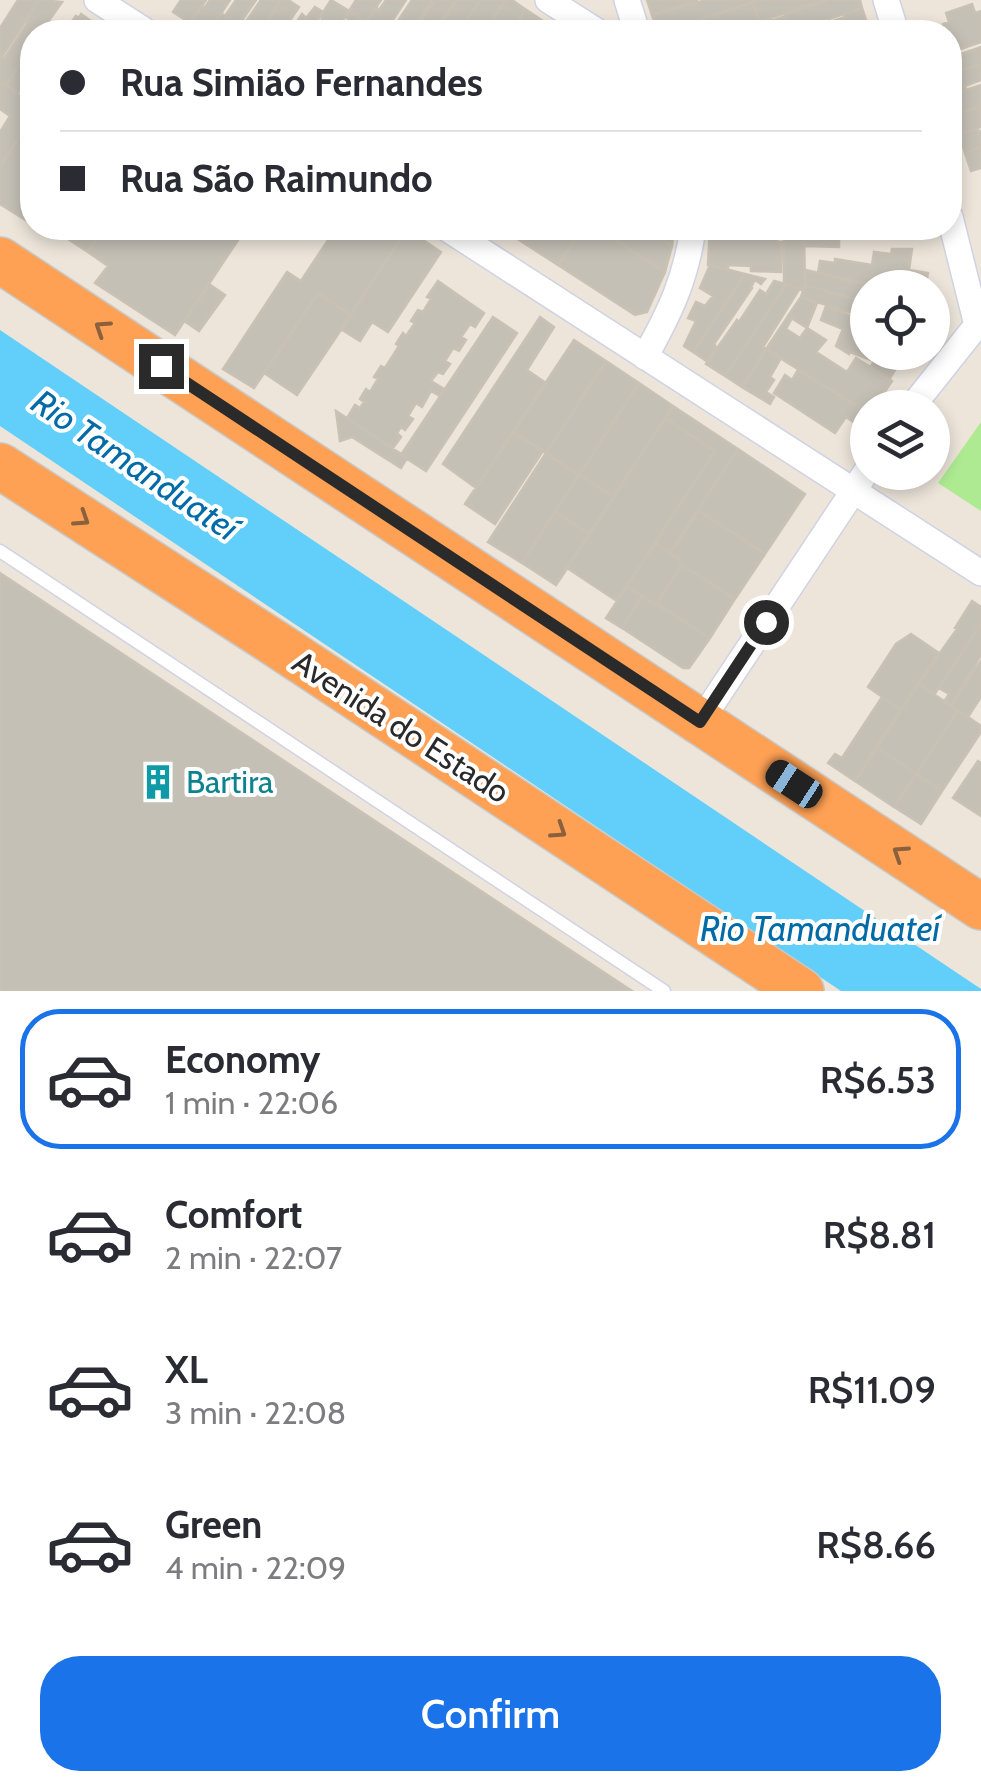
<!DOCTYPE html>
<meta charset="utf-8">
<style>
:root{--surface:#fff;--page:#f2f2f3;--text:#2b2b33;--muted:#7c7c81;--line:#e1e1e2;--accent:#1a73e8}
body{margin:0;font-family:Cabin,sans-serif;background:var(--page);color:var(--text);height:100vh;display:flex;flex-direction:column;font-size:38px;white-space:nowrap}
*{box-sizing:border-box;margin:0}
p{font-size:32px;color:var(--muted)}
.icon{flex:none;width:55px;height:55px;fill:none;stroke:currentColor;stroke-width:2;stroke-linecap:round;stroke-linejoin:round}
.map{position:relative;height:991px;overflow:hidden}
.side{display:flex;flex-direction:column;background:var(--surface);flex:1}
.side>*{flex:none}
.top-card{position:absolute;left:20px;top:20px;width:942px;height:220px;border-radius:40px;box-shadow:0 5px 15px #0003;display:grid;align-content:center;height:220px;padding:0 40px;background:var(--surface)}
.fabs{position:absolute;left:850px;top:270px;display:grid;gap:20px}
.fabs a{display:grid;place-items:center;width:100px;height:100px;border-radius:50%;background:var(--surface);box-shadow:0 5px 15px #0003;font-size:50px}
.end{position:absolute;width:45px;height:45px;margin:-22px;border:12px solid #2a2a2a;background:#fff;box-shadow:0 0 0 5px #fff}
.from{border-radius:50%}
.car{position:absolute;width:30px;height:60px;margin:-30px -15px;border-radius:12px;box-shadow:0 0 8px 2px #0007;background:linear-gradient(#222 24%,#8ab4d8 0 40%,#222 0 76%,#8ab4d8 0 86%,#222 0)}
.top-card b{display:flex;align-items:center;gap:35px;height:95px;font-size:38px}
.top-card b+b{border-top:2px solid var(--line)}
.top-card i{width:25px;height:25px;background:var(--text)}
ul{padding:18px 0 0;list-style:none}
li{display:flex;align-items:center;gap:30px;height:140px;margin:0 20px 15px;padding:0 20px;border:5px solid transparent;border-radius:40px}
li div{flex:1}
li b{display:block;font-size:38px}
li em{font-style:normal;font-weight:600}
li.current{border-color:var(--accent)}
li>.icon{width:90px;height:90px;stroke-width:1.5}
.cta{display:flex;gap:20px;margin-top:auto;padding:20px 40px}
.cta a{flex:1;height:115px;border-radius:40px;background:var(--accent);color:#fff;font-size:40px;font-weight:600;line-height:115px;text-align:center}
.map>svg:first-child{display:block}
.green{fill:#adea91}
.water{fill:#62cffa}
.building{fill:#c5c0b6;stroke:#c9c2b4;stroke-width:2.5}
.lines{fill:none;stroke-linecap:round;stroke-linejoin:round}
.lane-casing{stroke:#cfd3e4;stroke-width:15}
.street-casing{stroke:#cfd3e4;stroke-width:28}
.highway-casing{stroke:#c8c8c8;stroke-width:48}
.lane{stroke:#fff;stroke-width:12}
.street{stroke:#fff;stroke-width:25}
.highway{stroke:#ffa154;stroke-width:45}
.oneway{stroke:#8a603d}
.route{stroke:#2a2a2a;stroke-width:12}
.labels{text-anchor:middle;stroke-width:8;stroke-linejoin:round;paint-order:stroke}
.street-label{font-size:32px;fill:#2a2a2a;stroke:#fff}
.culture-label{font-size:32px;fill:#0d838f;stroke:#fff;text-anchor:start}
.water-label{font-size:35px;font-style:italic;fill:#006ba7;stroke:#fff}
</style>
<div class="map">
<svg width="981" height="991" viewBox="0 0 981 991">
<rect width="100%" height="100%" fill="#ede5da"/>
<path class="green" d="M981,422V511L938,483Z"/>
<path class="water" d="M0,330L981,989V991H841L0,426Z"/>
<path class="building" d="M18,0H39L0,60V28Z
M39,0L62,2L41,32H32V45L6,85L0,82V60L2,57L4,59L28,22L25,21Z
M181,0H206L190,23L173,12Z
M210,0H230L209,32H204L190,23L202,6L205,7Z
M236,0H256L234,32H209L221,13L225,16Z
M261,0H281L260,32H234L237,28L240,30Z
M281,0H288L299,7L282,32H260Z
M331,0L349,11L335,32H314L323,18L320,17Z
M356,0H381L366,22L349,11Z
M386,0H406L385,32H381L366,22L376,7L379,10Z
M412,0H433L412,30L398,21Z
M435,0H456L434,32H413Z
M456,0H480L459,32H437Z
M480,0H506L484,32H459Z
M506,0H512L525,9L510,32H490L497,21L493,18Z
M647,0H698L652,15Z
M706,0H753V2L664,32H658L652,15Z
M759,0L773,1L823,0L759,22L753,2Z
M829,0H860L862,8L790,32L785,14Z
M753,2L759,22L726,32H664Z
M972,4L975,13L981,11V42L952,52L950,32H945L943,24L949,22L946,13Z
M315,7L323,12L310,32H290L302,14L306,18Z
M862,8L868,26L849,32H800L845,17L844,14Z
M525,9L543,21L535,32H513Z
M349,11L366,22L360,32H342L350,20L345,17Z
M81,14L94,23L88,32H68L66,29L76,16L79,18Z
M785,16L790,32H763L759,22L770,18L771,21Z
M32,45V71L18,93L6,85Z
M981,47V64L950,74V53L953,52L955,56Z
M981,64V80L965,86L966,90L950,95V74Z
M0,82L32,103V117L0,167V132L10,116L0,109Z
M981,85V106L953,115L950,95Z
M980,106L981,127L959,134L953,115Z
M32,117V224L0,204V167Z
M977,128L978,131H981V147L965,153L959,134Z
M981,147V168L971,171L965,153Z
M76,228H104L88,252L68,239Z
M104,228H219L238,240L175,335L95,283L108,266L88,252Z
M336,228L407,229L351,315L318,293L254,388L223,369L287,272L301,281Z
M523,228H583L558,265L516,238Z
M583,228H597L665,272L647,312L635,315L558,265Z
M597,228H644L672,246L665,272Z
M644,228H674L672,246Z
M710,228L778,234L777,242H782L781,272L751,271V266L728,265V270L708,265Z
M804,228H839V247L805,246Z
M407,229L441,252L388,332L372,322L360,341L341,329Z
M784,229L804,230L805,290L784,284Z
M892,249H912L909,270L928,273L925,288H886L818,273L820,261L835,263V259L872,265L874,252L891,254Z
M710,265L745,274L693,352L684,346L696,321L688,318L696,302L705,306L713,296L700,288Z
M805,270L842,278L841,281L870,284V288H868V303L805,285Z
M745,274L765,279L761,284L755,280L751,287L752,288L714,344L717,348L708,362L693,352Z
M438,281L484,313L475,327L470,324L461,337L466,340L459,351L453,348L445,361L450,364L443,374L438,372L431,381L444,389L440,396L431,391L422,407L416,403L408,416L413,419L405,430L401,427L397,433L401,437L393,448L347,418L355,405L360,408L364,402L360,399L366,389L370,392L378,379L374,377L381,366L385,368L399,346L396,344L403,333L406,336L415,323L411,321L418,310L423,312L431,299L427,297Z
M774,281L786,284L725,376L706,364L737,320L739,322L760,290L766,294Z
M209,284L225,295L199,331L184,321Z
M786,284L800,288L763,347L767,349L742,387L725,376Z
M805,285L868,303V318L801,297Z
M318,293L351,315L297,395L264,373Z
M801,297L817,303L807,328L788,316Z
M826,306L868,323V352H880L878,357L898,365L889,380L870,368L874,361L850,352L849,354L836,346L843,329L821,320Z
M788,316L792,318L786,329L800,338L807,328L826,340L816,352L847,372L856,358L892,381L874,408H868V413L766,349Z
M493,317L517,333L426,471L401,455Z
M540,317L554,327L527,370L546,383L476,488L443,464Z
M574,340L606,361L546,453L513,432Z
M766,349L781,358L770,377L774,380L766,392L774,397L770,404L742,387Z
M606,361L639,383L579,475L546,453Z
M798,370L866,412L858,425L846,417L835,433L774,393L785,375L792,380Z
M639,383L673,406L614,497L579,475Z
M673,406L738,449L670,553L655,543L715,451L665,418Z
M336,411L407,458L401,468L352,437L340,441Z
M665,418L715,451L617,601L567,568Z
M513,432L543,451L495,524L465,504Z
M738,449L805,494L765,554L698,510Z
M546,453L579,475L522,563L488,542Z
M579,475L614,497L590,534L555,512Z
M699,511L765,554L735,599L682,565L683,562L670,553Z
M555,512L590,534L556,585L522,563Z
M655,543L683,562L656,605L627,586Z
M682,565L735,599L710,638L657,603Z
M0,573L632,991H0Z
M627,586L642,596L622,628L606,618Z
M642,596L710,638L689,668H683L622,628Z
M972,601L981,607V623L934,695L918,684L957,629L955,628Z
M981,623V655L951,706L944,702L949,694L939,688Z
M911,634L939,653L901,710L868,687L896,644Z
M981,661V697L968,717L951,706Z
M918,684L958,710L916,774L876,747Z
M882,697L901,710L855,781L828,763L835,754L842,758Z
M958,710L981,726V732L942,791L916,774Z
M876,747L916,774L894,807L855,781Z
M978,761L981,763V816L953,798Z
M916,774L942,791L921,824L894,807Z"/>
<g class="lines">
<defs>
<path id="lane" d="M0,551L664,991"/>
<path id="street" d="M97,0L147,32
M548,0L598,32
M627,0L637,32
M886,0L896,32
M446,228L981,573
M645,357C670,312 686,279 693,228
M911,408L977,325L950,217
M700,722L868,469"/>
<path id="highway" d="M0,260L981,907
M0,466L276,644L801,991"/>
</defs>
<use href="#lane" class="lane-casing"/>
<use href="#street" class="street-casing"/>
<use href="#highway" class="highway-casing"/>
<use href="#lane" class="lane"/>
<use href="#street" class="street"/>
<use href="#highway" class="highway"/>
</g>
<defs><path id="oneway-chevron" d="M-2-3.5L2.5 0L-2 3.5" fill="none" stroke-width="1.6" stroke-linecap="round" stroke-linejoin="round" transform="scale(2.5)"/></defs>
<g class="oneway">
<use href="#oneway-chevron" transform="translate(102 328) rotate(-147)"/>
<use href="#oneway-chevron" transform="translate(82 519) rotate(33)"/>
<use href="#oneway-chevron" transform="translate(559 831) rotate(33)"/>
<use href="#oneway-chevron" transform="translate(900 853) rotate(-147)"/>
</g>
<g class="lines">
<path class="route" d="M161,366L700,722L766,622"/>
</g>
<defs>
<symbol id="building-bare" viewBox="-9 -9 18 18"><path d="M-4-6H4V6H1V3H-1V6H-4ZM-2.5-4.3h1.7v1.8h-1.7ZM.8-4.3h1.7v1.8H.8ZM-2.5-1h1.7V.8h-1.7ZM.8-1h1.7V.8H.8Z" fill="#0f9aa8" stroke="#fff" stroke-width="2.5" paint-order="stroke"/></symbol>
</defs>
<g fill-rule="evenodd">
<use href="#building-bare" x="133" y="757" width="50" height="50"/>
</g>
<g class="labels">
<g class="street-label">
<text transform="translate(401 727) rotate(33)" y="11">Avenida do Estado</text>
</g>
<g class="culture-label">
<text x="186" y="793">Bartira</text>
</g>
<g class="water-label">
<text transform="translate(135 465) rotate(34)" y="12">Rio Tamanduateí</text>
<text x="820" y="941">Rio Tamanduateí</text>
</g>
</g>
</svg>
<div class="fabs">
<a><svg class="icon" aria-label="locate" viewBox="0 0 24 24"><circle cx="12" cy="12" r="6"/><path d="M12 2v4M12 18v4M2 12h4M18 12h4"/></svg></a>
<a><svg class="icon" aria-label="layers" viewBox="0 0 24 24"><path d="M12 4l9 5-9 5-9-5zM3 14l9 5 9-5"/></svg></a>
</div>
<i class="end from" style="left:766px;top:622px"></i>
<i class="end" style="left:161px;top:366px"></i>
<i class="car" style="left:794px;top:784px;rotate:303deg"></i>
<div class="top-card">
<b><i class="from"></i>Rua Simião Fernandes</b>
<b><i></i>Rua São Raimundo</b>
</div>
</div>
<section class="side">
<ul>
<li class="current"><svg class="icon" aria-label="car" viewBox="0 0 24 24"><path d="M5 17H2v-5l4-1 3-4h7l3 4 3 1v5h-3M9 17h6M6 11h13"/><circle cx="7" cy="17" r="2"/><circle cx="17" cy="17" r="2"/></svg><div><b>Economy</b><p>1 min · 22:06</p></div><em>R$6.53</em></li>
<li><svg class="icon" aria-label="car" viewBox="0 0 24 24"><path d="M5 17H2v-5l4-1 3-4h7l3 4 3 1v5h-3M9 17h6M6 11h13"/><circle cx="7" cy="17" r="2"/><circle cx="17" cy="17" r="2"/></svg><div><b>Comfort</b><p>2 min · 22:07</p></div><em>R$8.81</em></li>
<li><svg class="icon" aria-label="car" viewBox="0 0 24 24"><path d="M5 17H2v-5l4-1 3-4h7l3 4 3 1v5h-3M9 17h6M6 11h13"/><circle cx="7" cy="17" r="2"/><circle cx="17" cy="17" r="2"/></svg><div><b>XL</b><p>3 min · 22:08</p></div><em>R$11.09</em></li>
<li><svg class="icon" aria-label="car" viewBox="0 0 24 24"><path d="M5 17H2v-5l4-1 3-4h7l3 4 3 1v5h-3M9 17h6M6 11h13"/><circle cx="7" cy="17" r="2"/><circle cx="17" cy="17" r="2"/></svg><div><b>Green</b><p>4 min · 22:09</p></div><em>R$8.66</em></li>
</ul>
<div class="cta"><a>Confirm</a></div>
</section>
